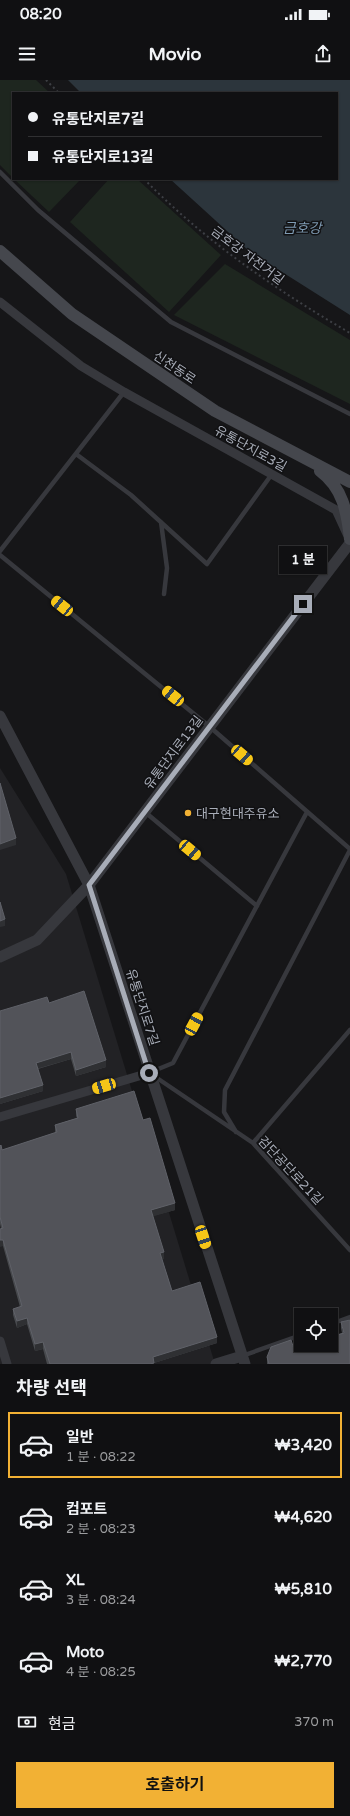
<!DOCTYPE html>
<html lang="ko">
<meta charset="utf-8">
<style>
:root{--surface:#101012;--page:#19191b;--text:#f1f3f6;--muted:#9c9d9f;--line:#303032;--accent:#f2b134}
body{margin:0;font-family:"Varela Round","Noto Sans KR",sans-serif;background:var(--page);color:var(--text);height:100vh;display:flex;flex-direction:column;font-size:15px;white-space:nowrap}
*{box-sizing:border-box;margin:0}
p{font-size:13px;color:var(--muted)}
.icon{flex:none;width:22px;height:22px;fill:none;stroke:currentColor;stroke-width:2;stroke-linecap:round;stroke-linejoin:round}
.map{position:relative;height:1284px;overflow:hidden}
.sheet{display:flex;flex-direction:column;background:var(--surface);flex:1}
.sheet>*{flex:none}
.banner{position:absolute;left:12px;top:12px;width:326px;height:88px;border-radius:0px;box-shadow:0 1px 3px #0004,0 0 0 1px var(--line);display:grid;align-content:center;height:88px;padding:0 16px;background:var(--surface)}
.buttons{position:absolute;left:294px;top:1228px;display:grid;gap:8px}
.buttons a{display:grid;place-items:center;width:44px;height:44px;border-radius:0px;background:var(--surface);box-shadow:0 1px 3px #0004,0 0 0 1px var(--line);font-size:20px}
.end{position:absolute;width:18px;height:18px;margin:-9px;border:5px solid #a8adb8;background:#111;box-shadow:0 0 0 2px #111}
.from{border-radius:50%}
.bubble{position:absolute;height:28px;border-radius:0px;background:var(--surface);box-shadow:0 1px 3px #0004,0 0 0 1px var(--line);font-size:13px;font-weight:700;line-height:28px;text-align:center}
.car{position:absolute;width:12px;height:24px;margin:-12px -6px;border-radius:5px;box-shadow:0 0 3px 1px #0007;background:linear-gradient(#f5c518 24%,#345 0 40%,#f5c518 0 76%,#345 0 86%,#f5c518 0)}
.banner b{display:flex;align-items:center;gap:14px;height:38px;font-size:15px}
.banner b+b{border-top:1px solid var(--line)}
.banner i{width:10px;height:10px;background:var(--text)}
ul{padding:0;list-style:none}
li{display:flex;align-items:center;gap:12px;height:66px;margin:0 8px 6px;padding:0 8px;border:2px solid transparent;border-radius:0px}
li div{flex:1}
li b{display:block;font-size:15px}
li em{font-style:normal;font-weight:700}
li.selected{border-color:var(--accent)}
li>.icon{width:36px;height:36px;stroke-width:1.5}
h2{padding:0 16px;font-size:18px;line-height:48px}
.pay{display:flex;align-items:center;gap:10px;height:44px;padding:0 16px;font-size:15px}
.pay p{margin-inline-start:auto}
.action{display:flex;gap:8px;margin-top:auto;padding:8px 16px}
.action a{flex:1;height:46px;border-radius:0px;background:var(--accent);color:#111;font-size:16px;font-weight:700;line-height:46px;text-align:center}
.status{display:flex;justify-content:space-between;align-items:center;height:28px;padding:0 20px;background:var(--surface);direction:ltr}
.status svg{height:11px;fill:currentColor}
header{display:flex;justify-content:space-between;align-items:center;height:52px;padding:0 16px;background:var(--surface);font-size:18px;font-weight:700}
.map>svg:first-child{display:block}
.built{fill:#222225}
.green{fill:#1e261f}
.water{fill:#2c353c}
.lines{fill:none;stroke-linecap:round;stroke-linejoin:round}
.path{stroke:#3d3f44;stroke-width:2;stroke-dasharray:2 3;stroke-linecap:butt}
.service{stroke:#37383d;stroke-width:4.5}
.minor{stroke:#37383d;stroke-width:9}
.tertiary{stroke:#37383d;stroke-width:11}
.secondary{stroke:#45474d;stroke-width:12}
.wall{fill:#47494d}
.shaded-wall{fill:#2f3033}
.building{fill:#525359;stroke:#5f6168}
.route{stroke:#a8adb8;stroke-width:5}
.poi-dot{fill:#f2b134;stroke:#111113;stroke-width:1.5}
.labels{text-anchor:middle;stroke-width:3;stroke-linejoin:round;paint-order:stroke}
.street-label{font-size:13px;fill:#a8adb8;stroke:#111113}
.poi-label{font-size:13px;fill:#a8adb8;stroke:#111113;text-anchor:start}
.water-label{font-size:14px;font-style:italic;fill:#7f9bb3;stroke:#111113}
</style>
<div class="status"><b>08:20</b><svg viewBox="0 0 49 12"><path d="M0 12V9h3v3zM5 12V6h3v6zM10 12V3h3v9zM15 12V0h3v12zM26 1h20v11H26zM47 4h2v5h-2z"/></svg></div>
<header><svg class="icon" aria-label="menu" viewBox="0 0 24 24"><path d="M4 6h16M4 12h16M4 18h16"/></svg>Movio<svg class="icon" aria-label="share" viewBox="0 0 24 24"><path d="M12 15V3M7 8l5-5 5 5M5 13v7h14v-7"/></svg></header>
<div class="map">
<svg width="350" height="1284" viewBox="0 0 350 1284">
<rect width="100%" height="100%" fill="#161618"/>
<path class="built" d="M0,688L66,794L215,1284H0Z"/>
<path class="green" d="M0,0H36L50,13H13V98L0,85Z
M14,99H81L49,132Z
M109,99H137L221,175L169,232L70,142Z
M225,184L350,260V324L174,235Z"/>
<path class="water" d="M68,0H350V235L249,171L170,99H337V13H81Z"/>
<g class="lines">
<path class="path" d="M46,0L59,13
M144,99C205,161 276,210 350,253"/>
<path class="service" d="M0,92L38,130L171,242L350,334
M76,374L131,415L207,484L272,394
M161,442L167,488L164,514
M0,471L124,312
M0,475L210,647L350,769
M145,732L257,826
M151,992L173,983L307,732
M154,996L253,1063L350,1170
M236,1052L224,1032L225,1010L350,770
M253,1063L350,950
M331,1244L350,1237
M242,1276L301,1255"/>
<path class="minor" d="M0,222L81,286L124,312L336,430L347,454
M0,1037L149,993
M0,1261L7,1284"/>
<path class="tertiary" d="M0,636L89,805L245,1284
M0,877L37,860L89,805L350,463
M216,1284L242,1276"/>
<path class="secondary" d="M0,171L72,234L215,331L350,402
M320,391C343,408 347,432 350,459"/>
</g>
<path class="wall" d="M49,923L106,987L76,996L71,979L38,989L43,1011L0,1024V931Z
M76,1029L143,1040L175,1130L152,1136L164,1179H162L172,1211L217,1263L154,1283V1284H47L43,1269L35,1271L27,1244L17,1248L13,1235V1229L20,1227L3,1166L1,1148L0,1144V1066L2,1070L55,1053V1045L77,1038L76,1036Z
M341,1242L350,1284H267V1277L342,1253L341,1248Z"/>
<path class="shaded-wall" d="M16,758V765L0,770V764Z
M5,839V846L0,847V841Z
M71,972V979L36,989V983Z
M106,980V987L76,996V990Z
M43,1005V1011L0,1024V1018Z
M175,1123V1130L151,1137V1130Z
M0,1160H3V1166L0,1167Z
M164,1172V1179L160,1180V1173Z
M27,1238V1244L17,1248V1241Z
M217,1257V1263L154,1283V1284H150L153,1277Z
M43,1262V1269L35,1271V1264Z"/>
<path class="building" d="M0,703L16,758L0,764Z
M0,822L5,839L0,841Z
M84,911L106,980L76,990L71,972L36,983L43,1005L0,1018V931L47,917L49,923Z
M134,1011L143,1040L150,1038L175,1123L151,1130L164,1172L160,1173L172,1211L200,1202L217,1257L153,1277L154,1283L150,1284H50L43,1262L35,1264L27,1238L17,1241L13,1229L22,1226L3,1160H0V1149L3,1148L0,1137V1066L1,1065L2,1070L57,1052L55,1045L78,1038L76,1029Z
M350,1240V1284H269L267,1277L271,1267L291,1260L294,1269L305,1265H331V1257L344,1253L341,1242Z"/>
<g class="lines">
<path class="route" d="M149,993L89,805L303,524"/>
</g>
<circle class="poi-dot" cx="188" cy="733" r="4"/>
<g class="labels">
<g class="street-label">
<text transform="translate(248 175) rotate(37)" y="5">금호강 자전거길</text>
<text transform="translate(175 287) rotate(34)" y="5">신천동로</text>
<text transform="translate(251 368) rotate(29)" y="5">유통단지로3길</text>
<text transform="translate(173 672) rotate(-53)" y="5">유통단지로13길</text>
<text transform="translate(143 927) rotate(72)" y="5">유통단지로7길</text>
<text transform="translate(291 1090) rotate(47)" y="5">검단공단로21길</text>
</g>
<g class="poi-label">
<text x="196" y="738">대구현대주유소</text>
</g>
<g class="water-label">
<text x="302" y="153">금호강</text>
</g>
</g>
</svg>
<div class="buttons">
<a><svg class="icon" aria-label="locate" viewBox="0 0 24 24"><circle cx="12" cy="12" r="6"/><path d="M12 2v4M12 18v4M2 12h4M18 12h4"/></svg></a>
</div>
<i class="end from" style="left:149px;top:993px"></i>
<i class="end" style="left:303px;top:524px"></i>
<div class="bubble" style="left:279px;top:466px;width:48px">1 분</div>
<i class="car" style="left:62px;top:526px;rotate:309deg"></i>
<i class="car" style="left:173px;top:616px;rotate:309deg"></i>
<i class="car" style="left:242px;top:675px;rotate:131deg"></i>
<i class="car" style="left:190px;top:770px;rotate:130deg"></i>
<i class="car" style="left:194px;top:944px;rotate:28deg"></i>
<i class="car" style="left:104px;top:1006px;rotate:254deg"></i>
<i class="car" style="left:203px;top:1157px;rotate:162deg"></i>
<div class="banner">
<b><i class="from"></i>유통단지로7길</b>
<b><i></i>유통단지로13길</b>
</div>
</div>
<section class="sheet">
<h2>차량 선택</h2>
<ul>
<li class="selected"><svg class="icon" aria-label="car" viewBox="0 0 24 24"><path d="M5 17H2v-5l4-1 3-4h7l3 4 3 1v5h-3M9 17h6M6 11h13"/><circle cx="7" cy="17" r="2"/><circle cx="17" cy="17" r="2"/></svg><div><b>일반</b><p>1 분 · 08:22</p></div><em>₩3,420</em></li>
<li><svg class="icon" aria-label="car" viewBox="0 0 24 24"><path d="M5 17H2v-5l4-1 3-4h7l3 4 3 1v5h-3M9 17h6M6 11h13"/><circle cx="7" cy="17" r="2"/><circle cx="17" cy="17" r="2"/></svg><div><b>컴포트</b><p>2 분 · 08:23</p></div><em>₩4,620</em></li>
<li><svg class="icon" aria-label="car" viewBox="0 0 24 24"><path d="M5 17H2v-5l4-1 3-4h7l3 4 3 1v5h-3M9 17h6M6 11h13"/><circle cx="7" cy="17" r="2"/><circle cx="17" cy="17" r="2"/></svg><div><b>XL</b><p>3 분 · 08:24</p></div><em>₩5,810</em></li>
<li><svg class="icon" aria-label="car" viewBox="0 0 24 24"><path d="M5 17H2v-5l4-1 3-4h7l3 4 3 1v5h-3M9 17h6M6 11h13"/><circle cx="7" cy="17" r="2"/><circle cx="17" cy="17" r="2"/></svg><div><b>Moto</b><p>4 분 · 08:25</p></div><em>₩2,770</em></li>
</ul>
<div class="pay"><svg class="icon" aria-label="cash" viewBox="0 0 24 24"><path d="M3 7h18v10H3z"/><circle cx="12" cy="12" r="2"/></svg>현금<p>370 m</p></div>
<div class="action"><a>호출하기</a></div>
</section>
